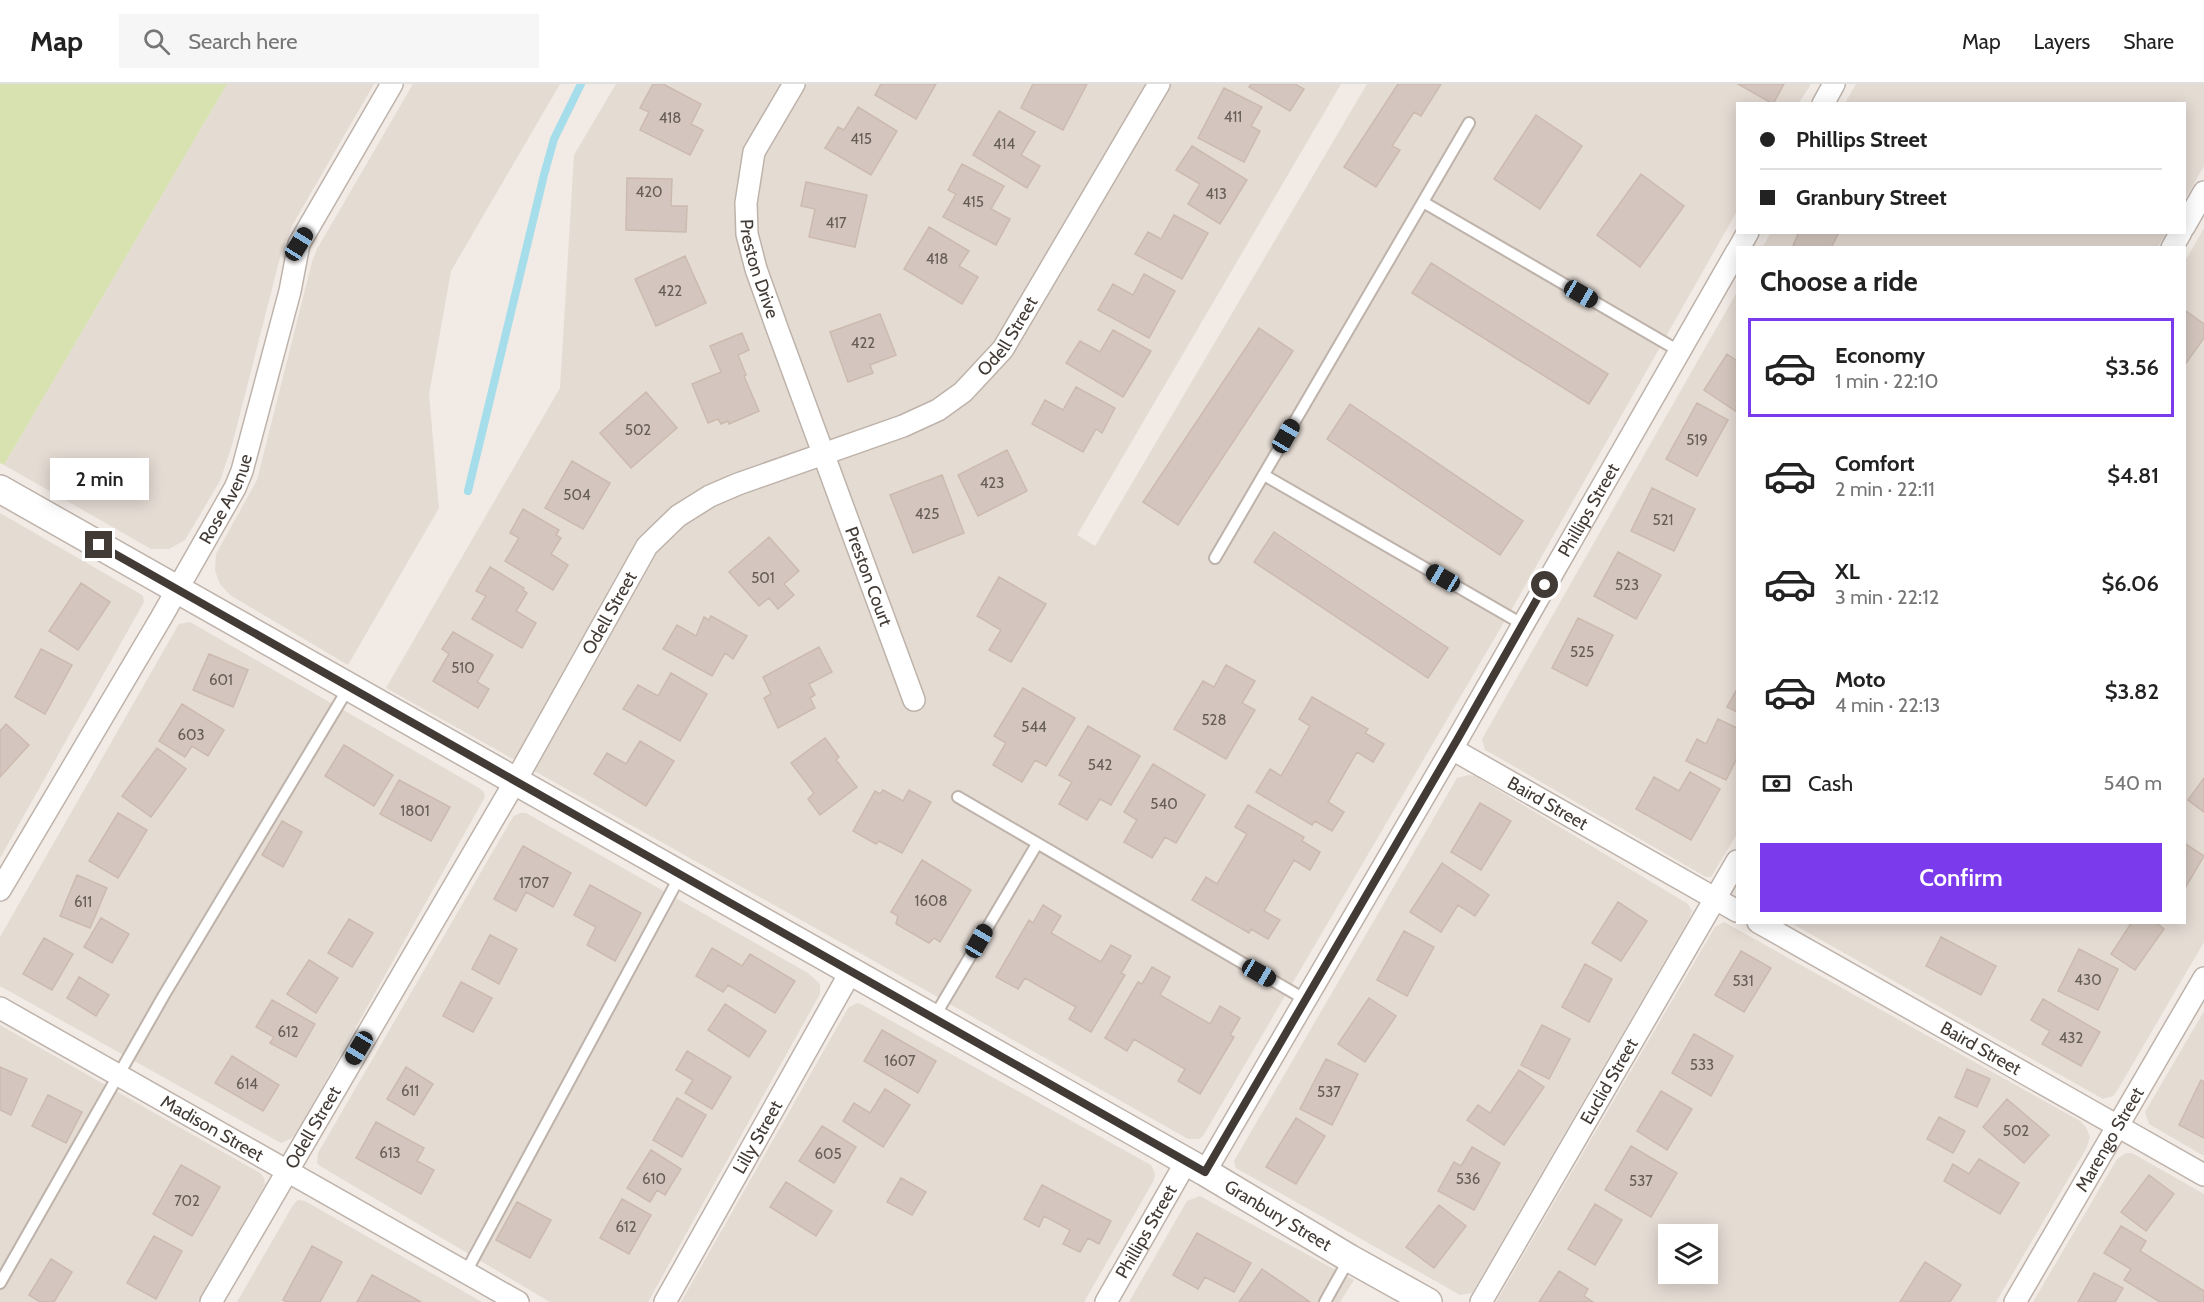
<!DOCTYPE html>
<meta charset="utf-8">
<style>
:root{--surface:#fff;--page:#f6f6f6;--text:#222;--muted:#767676;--line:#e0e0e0;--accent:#7c3aed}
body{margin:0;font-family:Cabin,sans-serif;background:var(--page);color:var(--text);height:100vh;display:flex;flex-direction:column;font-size:22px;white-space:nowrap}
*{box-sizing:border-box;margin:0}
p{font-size:20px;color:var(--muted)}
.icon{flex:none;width:33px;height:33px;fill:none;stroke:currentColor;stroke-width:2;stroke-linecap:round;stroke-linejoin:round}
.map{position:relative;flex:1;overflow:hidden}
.sheet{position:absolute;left:1736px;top:162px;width:450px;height:678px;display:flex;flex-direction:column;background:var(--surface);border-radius:0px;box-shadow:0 3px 15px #0003}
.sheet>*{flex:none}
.banner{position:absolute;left:1736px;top:18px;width:450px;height:132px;border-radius:0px;box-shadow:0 3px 15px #0003;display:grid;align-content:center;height:132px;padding:0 24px;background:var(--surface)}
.controls{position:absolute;left:1658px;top:1140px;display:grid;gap:12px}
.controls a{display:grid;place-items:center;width:60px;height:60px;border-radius:0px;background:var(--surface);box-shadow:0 3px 15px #0003;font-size:30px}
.end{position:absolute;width:27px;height:27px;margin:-14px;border:8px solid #423a35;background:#fff;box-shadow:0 0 0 3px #fff}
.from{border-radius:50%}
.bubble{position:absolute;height:42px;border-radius:0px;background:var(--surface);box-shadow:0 3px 15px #0003;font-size:20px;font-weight:600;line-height:42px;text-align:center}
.car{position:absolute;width:18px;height:36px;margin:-18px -9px;border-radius:8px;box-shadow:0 0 4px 2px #0007;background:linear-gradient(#222 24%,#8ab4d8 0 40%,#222 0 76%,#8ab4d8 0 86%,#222 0)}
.banner b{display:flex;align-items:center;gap:21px;height:57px;font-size:22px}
.banner b+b{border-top:2px solid var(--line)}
.banner i{width:15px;height:15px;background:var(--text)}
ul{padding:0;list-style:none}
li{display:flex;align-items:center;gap:18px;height:99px;margin:0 12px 9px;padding:0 12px;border:3px solid transparent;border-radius:0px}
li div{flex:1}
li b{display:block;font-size:22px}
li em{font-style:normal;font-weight:600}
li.active{border-color:var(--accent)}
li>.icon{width:54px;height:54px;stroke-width:1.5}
h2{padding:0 24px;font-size:27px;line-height:72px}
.pay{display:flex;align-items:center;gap:15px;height:66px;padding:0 24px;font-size:22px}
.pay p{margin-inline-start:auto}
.action{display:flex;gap:12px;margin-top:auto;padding:12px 24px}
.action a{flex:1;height:69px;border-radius:0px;background:var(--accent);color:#fff;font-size:24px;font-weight:600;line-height:69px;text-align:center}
header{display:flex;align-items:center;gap:36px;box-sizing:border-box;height:84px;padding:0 30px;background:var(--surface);border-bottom:2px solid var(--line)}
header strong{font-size:28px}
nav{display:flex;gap:33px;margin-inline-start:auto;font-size:21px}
.search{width:420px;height:54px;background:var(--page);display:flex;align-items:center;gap:15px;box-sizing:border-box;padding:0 21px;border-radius:0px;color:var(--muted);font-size:22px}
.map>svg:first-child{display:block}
.residential{fill:#e4dbd3;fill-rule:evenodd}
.green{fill:#d7e2b0}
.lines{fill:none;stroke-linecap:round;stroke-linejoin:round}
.stream{stroke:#a5ddea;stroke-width:8}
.building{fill:#d4c6be;stroke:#ccbaaf;stroke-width:1.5}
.service-casing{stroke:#beb3ab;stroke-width:14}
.minor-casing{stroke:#beb3ab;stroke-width:24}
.tertiary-casing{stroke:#beb3ab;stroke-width:30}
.service{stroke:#fff;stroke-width:10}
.minor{stroke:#fff;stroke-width:21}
.tertiary{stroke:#fff;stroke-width:27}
.route{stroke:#423a35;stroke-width:8}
.labels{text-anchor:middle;stroke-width:4.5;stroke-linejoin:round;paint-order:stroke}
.number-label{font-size:15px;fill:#665d57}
.street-label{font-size:18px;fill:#423a35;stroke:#fff}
</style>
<header>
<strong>Map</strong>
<div class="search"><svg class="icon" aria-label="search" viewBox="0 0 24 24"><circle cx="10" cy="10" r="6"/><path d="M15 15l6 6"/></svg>Search here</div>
<nav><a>Map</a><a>Layers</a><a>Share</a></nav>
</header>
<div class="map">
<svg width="2204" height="1218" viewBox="0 0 2204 1218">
<rect width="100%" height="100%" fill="#f1eae5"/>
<path class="residential" d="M227,0H374L293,140L282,166L232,361L220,397L185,456L169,465H151L4,381Z
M413,0H560L451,187L429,310L439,424L348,581L230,511L220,500L215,487L216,470L257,396L312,178L317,165Z
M616,0H1341L1077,451L1095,462L1367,0H1811L1799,19L1737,20V127L1517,516L1203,1052L1199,1055H1188L858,868L386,604L560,304L574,71Z
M1856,0H2204V82L2184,117V20L1845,19Z
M2204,144V858L2117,1007L2113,1012L2103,1015L1791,839L2184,838V179Z
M1771,148L2166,149L2157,164H1762Z
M1737,208V750L1711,793H1706L1489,668L1485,666L1482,655Z
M0,429L137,508L143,512L144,518L0,774Z
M190,538L479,704L483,707L485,713L297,1048L292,1054L281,1059L0,902V853L176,545L179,540Z
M1469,691L1475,692L1688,820L1692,827L1689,835L1476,1202L1472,1209L1460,1211L1236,1084L1234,1077L1457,694Z
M520,729H526L808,889L820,900V910L648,1218H550L320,1082L317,1079L318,1069L510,738L514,732Z
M1724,838L2080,1037L2086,1043L2090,1053L2087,1063L1996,1218H1496L1715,843ZM1668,1150H1707V1190H1668Z
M857,919L861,920L1151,1081L1155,1090L1154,1096L1084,1218H681L848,924Z
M2204,927V1072L2149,1040L2145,1028Z
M0,941L260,1089L264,1094L265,1101L198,1218H0Z
M2126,1069H2132L2204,1110V1218H2033L2117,1075Z
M1200,1112L1354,1196L1340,1218H1129L1187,1117Z
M298,1116L305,1117L482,1218H237L293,1121Z"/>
<path class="green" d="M0,0H227L4,381L0,379Z"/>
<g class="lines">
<path class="stream" d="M468,407L544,91L554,55L581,0"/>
</g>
<path class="building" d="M653,0H663L701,20L691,40L703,46L690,71L640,46L649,28L640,24Z
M881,0H936L916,35L875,11Z
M1033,0H1087L1063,46L1021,24Z
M1251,0H1295L1304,5L1290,27L1249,3Z
M1398,0H1441L1421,32L1414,28L1392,62L1400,66L1376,103L1344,83Z
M1738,0H1784L1773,20Z
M1224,4L1262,23L1251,42L1260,47L1244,78L1198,54Z
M858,23L897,47L871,91L825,64L838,43L844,46Z
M999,27L1035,48L1021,71L1040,82L1027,104L973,71Z
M1536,31L1582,62L1540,125L1494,95Z
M1192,62L1247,96L1220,140L1188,120L1200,100L1176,86Z
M962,80L1004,102L991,125L1010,135L996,161L943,133L956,110L948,106Z
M1641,90L1684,122L1640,183L1597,151Z
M627,94L672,95L671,122H687L686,148L626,146Z
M806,98L867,111L855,163L809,153L815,125L801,122Z
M1174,131L1208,149L1182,195L1135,170L1148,148L1161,155Z
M929,143L969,167L959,182L978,193L962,220L904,185Z
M1799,148H1839L1831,164H1792Z
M685,172L706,219L656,242L635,195Z
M1431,179L1608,290L1589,320L1412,209Z
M1144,190L1175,207L1149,254L1098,226L1113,200L1133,211Z
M2186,227L2204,240V254L2184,282V230Z
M880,230L896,271L870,281L873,289L848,298L830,248Z
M1259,244L1293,267L1178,441L1143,418Z
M1113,246L1151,267L1123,313L1066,279L1080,257L1100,268Z
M742,249L749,266L738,271L746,291L744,292L759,327L729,340L728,337L721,340L718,335L708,339L692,300L721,288L710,262Z
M1727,270L1737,277V328L1704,306Z
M1076,303L1115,324L1102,349L1096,345L1083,368L1032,340L1045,316L1063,326Z
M646,308L677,344L631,384L600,349Z
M1697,319L1728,336L1697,392L1666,375Z
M1350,320L1523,437L1500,471L1327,355Z
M1007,366L1027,407L978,432L958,391Z
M572,377L610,399L583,445L545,424Z
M942,391L964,449L913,469L890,411Z
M1652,404L1695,425L1674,467L1631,447Z
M523,425L559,446L556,451L561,454L551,470L568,481L553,506L505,477L519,454L510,449Z
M1274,448L1448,564L1428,594L1254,478Z
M769,453L799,487L784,500L794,511L778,525L769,514L759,522L729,488Z
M1618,468L1661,491L1636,535L1594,512Z
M490,483L524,504L523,506L527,509L516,527L536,539L522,564L472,535L486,512L476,507Z
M999,493L1046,520L1011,578L989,566L1001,546L977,532Z
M81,499L110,518L78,566L49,547Z
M711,532L747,552L733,575L725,569L712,592L663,565L677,541L696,552L704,533L709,536Z
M1578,534L1613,551L1587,602L1552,584Z
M453,548L493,571L477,598L489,605L478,624L433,597L449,570L442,565Z
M819,563L832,588L809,600L815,611L810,614L815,624L778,644L764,614L771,610L763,593Z
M41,565L72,581L45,630L15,613Z
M209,570L248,586L233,623L193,606Z
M1226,581L1255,597L1242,619L1255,626L1226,675L1174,645L1203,597L1214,603Z
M671,589L707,610L680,657L623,625L638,601L658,612Z
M1023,604L1075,634L1046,682L1035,676L1022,698L993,681L1006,659L994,652Z
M1737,605V628L1727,623Z
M1312,613L1368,645L1365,649L1384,660L1373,678L1357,668L1328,718L1344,728L1332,747L1315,737L1312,741L1256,708L1270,685L1281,692L1310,642L1299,635Z
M182,620L224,646L208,672L192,662L185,673L159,657Z
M1718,635L1737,644V674L1726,696L1686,677L1697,655L1706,660Z
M6,640L29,661L0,693V647Z
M1088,642L1140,672L1111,721L1100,715L1087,736L1059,720L1072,698L1059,691Z
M825,654L839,673L836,676L857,703L820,731L808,715L814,709L791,679Z
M640,657L674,677L646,722L594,690L607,669L626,680Z
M344,661L393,691L374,722L325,692Z
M157,664L186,685L151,733L122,712Z
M1153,680L1205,711L1176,759L1165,753L1152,774L1124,758L1137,736L1124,728Z
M1690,688L1720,705L1691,756L1636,725L1654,693L1679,707Z
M2204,694V728L2188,716Z
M399,696L450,723L431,757L380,730Z
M883,706L903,717L909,706L931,718L902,769L879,757L876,760L853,747L875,707L880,710Z
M1480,719L1511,737L1481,786L1451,768Z
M1248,721L1304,753L1302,757L1320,768L1310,786L1294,776L1264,827L1280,836L1268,855L1251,845L1249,849L1192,816L1206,793L1217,800L1247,750L1235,743Z
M118,729L147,746L118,794L89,777Z
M282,737L302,748L283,783L262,771Z
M2184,759L2204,772L2184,806Z
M523,762L571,789L553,823L526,808L516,827L494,815Z
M922,776L971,806L940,858L934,854L929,859L896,840L898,832L891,828Z
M1442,779L1489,811L1475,832L1458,821L1441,848L1410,828Z
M77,791L107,804L90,844L60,832Z
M590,801L641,829L615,877L587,861L596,843L574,831Z
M1618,818L1647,837L1621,877L1592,859Z
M1043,821L1061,832L1051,849L1101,878L1111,861L1131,872L1121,889L1125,891L1091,948L1069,935L1076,923L1025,894L1018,905L996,893L1029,836L1033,839Z
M101,834L129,850L112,879L84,863Z
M349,835L373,849L352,883L328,869Z
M2132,838H2155L2164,845L2135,886L2111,870Z
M1404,847L1434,863L1407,912L1377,896Z
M490,851L517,865L499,900L472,885Z
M1941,853L1996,882L1981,911L1926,882Z
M44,854L73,870L52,906L23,890Z
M712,864L742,882L750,870L795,897L775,929L728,901L723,908L696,892Z
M2079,865L2118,885L2098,926L2058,907Z
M1741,867L1771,884L1744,928L1715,911Z
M309,876L338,894L316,929L287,910Z
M1585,880L1612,895L1589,938L1562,923Z
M1152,883L1170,893L1160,911L1210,940L1220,922L1240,934L1230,951L1234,953L1200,1010L1178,997L1185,985L1134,955L1127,967L1105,954L1138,898L1142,900Z
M79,893L109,911L96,932L67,914Z
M461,898L492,914L473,948L443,932Z
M1369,914L1396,932L1365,978L1338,960Z
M2043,915L2100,948L2081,982L2042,960L2050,947L2031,936Z
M272,916L315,940L296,973L270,959L274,953L256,943Z
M725,920L766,947L749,973L708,946Z
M1542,941L1570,955L1549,995L1521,981Z
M882,946L936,977L918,1009L864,977Z
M1694,950L1733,972L1711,1012L1672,989Z
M687,967L731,993L712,1025L685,1009L693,996L676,986Z
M232,972L279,1001L263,1027L215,999Z
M1326,975L1358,990L1332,1041L1300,1025Z
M0,983L27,995L11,1031L0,1026Z
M406,983L433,1000L414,1031L387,1015Z
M1967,985L1990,995L1977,1023L1955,1013Z
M1519,986L1544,1003L1504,1061L1467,1036L1478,1021L1490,1029Z
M2201,996L2204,998V1054L2179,1041Z
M885,1005L910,1021L883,1063L843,1037L854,1019L870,1029Z
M1661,1007L1692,1025L1667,1066L1637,1047Z
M48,1011L82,1028L66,1059L32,1042Z
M677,1014L706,1031L682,1073L653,1056Z
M2007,1015L2049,1051L2024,1079L1983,1043Z
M1939,1033L1965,1047L1953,1069L1927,1055Z
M1296,1034L1325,1052L1296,1100L1266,1083Z
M376,1038L424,1064L417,1077L434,1086L421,1110L356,1074Z
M822,1042L856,1063L834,1099L799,1077Z
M1631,1062L1677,1089L1651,1133L1605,1106Z
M1472,1063L1500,1079L1474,1126L1438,1107L1454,1078L1461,1082Z
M651,1066L681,1085L665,1111L657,1106L650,1118L627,1104Z
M1979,1075L2019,1099L2000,1130L1944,1097L1953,1080L1969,1090Z
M181,1081L220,1103L192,1152L153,1130Z
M2149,1091L2174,1110L2146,1147L2121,1128Z
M901,1094L926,1108L912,1131L887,1118Z
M786,1098L832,1127L816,1152L770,1123Z
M1042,1101L1111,1137L1099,1160L1088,1154L1080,1168L1063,1160L1070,1146L1044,1132L1039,1143L1024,1135Z
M622,1115L651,1131L629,1170L600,1154Z
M517,1118L551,1136L530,1174L496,1156Z
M1595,1120L1622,1136L1595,1181L1568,1165Z
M1439,1121L1466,1142L1434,1184L1406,1163Z
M2121,1142L2146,1157L2140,1167L2204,1207V1218H2160L2124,1196L2131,1185L2104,1169Z
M1197,1149L1251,1179L1234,1208L1205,1193L1198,1205L1173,1191Z
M154,1152L182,1167L156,1215L127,1199Z
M312,1162L342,1178L320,1218H287L283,1216Z
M51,1175L72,1188L54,1218H40L29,1211Z
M1925,1178L1961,1201L1950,1218H1900Z
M1262,1185L1310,1218H1239Z
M1559,1187L1588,1205L1584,1212L1593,1218H1539Z
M2094,1189L2123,1204L2115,1218H2078Z
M372,1191L421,1218H357Z"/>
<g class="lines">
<defs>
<path id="service" d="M1423,118L1679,267
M1264,391L1522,540
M1215,474L1469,39
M958,713L1306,916
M933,935L1037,760
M466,1188L680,792
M0,1199L164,911L349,603
M1325,1218L1349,1175"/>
<g id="minor">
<path id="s1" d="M794,0L754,68L746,119L747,150L756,185L777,244L914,616"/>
<path d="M1823,20L1834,0"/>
<path d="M2184,143L2204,108"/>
<path d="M1739,164L1748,148"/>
<path d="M2172,164L2181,148"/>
<path id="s2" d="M1452,665L1737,827"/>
<path id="s3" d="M0,806L161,534L235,404L242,387L290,207L299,160L392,0"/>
<path id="s4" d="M1758,838L2204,1091"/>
<path id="s5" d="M0,924L518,1218"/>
<path id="s6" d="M1205,1088L1457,656L1737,167"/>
<path id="s7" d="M211,1218L516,696L647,462L678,432L710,412L738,400L903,342L938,326L963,308L1003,265L1159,0"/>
<path id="s8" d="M665,1218L850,889"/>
<path id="s9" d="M1106,1218L1186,1078"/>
<path id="s10" d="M1481,1218L1737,777"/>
<path id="s11" d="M2015,1218L2204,894"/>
</g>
<g id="tertiary">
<path id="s12" d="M0,405L1205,1088L1349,1174L1428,1218"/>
</g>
</defs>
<use href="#service" class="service-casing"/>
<use href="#minor" class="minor-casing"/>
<use href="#tertiary" class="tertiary-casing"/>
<use href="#service" class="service"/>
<use href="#minor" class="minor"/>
<use href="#tertiary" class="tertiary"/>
</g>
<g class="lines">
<path class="route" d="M99,461L1205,1088L1457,656L1545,501"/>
</g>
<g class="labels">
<g class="number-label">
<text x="1233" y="38">411</text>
<text x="670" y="39">418</text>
<text x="861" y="60">415</text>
<text x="1004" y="65">414</text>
<text x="649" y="113">420</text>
<text x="1216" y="115">413</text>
<text x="973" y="123">415</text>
<text x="836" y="144">417</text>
<text x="937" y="180">418</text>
<text x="670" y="212">422</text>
<text x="863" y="264">422</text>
<text x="638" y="351">502</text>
<text x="1697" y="361">519</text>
<text x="992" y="404">423</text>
<text x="577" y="416">504</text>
<text x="927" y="435">425</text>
<text x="1663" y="441">521</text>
<text x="763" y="499">501</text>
<text x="1627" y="506">523</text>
<text x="1582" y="573">525</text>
<text x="463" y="589">510</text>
<text x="221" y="601">601</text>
<text x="1214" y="641">528</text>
<text x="1034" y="648">544</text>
<text x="191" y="656">603</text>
<text x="1100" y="686">542</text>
<text x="1164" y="725">540</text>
<text x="415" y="732">1801</text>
<text x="534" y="804">1707</text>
<text x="931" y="822">1608</text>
<text x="83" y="823">611</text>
<text x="2088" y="901">430</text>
<text x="1743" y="902">531</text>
<text x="288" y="953">612</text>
<text x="2071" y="959">432</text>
<text x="900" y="982">1607</text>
<text x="1702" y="986">533</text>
<text x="247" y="1005">614</text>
<text x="410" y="1012">611</text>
<text x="1329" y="1013">537</text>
<text x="2016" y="1052">502</text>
<text x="390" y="1074">613</text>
<text x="828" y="1075">605</text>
<text x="654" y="1100">610</text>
<text x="1468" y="1100">536</text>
<text x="1641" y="1102">537</text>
<text x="187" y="1122">702</text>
<text x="626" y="1148">612</text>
</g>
<g class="street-label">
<text dy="6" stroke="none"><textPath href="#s1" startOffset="198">Preston Drive</textPath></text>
<text dy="6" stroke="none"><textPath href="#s7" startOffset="1300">Odell Street</textPath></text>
<text dy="6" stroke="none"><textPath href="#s3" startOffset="452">Rose Avenue</textPath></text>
<text dy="6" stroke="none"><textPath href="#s6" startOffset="765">Phillips Street</textPath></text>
<text dy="6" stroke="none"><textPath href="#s1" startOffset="525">Preston Court</textPath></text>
<text dy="6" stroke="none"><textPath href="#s7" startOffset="796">Odell Street</textPath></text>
<text dy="6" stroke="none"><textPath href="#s2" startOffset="110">Baird Street</textPath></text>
<text dy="6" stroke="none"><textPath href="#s4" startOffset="256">Baird Street</textPath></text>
<text dy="6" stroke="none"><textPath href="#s10" startOffset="255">Euclid Street</textPath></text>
<text dy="6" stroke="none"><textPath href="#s7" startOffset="202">Odell Street</textPath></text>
<text dy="6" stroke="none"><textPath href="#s5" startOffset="244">Madison Street</textPath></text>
<text dy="6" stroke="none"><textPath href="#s8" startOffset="189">Lilly Street</textPath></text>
<text dy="6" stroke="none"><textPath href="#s11" startOffset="188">Marengo Street</textPath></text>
<text dy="6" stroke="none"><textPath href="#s12" startOffset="1470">Granbury Street</textPath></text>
<text dy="6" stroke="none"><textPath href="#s9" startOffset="81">Phillips Street</textPath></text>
</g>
</g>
</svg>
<div class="controls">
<a><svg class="icon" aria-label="layers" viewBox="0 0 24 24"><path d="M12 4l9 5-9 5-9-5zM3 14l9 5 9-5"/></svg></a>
</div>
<i class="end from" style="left:1545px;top:501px"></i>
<i class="end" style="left:99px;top:461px"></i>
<div class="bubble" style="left:50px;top:374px;width:99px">2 min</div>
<i class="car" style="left:299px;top:160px;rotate:32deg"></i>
<i class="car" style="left:1581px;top:210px;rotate:120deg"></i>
<i class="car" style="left:1286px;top:352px;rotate:30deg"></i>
<i class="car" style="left:1443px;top:494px;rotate:300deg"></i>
<i class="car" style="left:979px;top:857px;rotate:30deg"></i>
<i class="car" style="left:1259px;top:889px;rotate:120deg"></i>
<i class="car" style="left:359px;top:964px;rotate:211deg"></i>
<div class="banner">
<b><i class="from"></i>Phillips Street</b>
<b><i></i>Granbury Street</b>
</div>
<section class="sheet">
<h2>Choose a ride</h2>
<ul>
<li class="active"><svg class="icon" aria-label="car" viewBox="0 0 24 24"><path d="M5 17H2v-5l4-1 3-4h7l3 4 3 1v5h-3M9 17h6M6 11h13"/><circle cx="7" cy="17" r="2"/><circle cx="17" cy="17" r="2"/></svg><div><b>Economy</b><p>1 min · 22:10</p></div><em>$3.56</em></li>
<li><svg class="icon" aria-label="car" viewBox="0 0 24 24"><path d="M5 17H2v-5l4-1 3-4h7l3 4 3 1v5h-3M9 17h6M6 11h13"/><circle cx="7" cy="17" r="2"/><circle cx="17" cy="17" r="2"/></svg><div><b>Comfort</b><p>2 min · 22:11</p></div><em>$4.81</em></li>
<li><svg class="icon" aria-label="car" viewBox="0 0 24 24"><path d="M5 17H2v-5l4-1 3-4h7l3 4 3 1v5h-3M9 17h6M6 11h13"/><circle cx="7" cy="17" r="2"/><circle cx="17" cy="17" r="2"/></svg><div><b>XL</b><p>3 min · 22:12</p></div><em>$6.06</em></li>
<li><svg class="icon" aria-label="car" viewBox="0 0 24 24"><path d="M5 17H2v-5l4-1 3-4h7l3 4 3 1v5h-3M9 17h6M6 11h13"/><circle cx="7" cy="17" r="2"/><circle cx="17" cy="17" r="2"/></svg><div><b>Moto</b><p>4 min · 22:13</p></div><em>$3.82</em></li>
</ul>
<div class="pay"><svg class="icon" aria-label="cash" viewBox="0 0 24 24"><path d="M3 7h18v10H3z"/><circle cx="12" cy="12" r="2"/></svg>Cash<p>540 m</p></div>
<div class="action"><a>Confirm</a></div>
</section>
</div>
